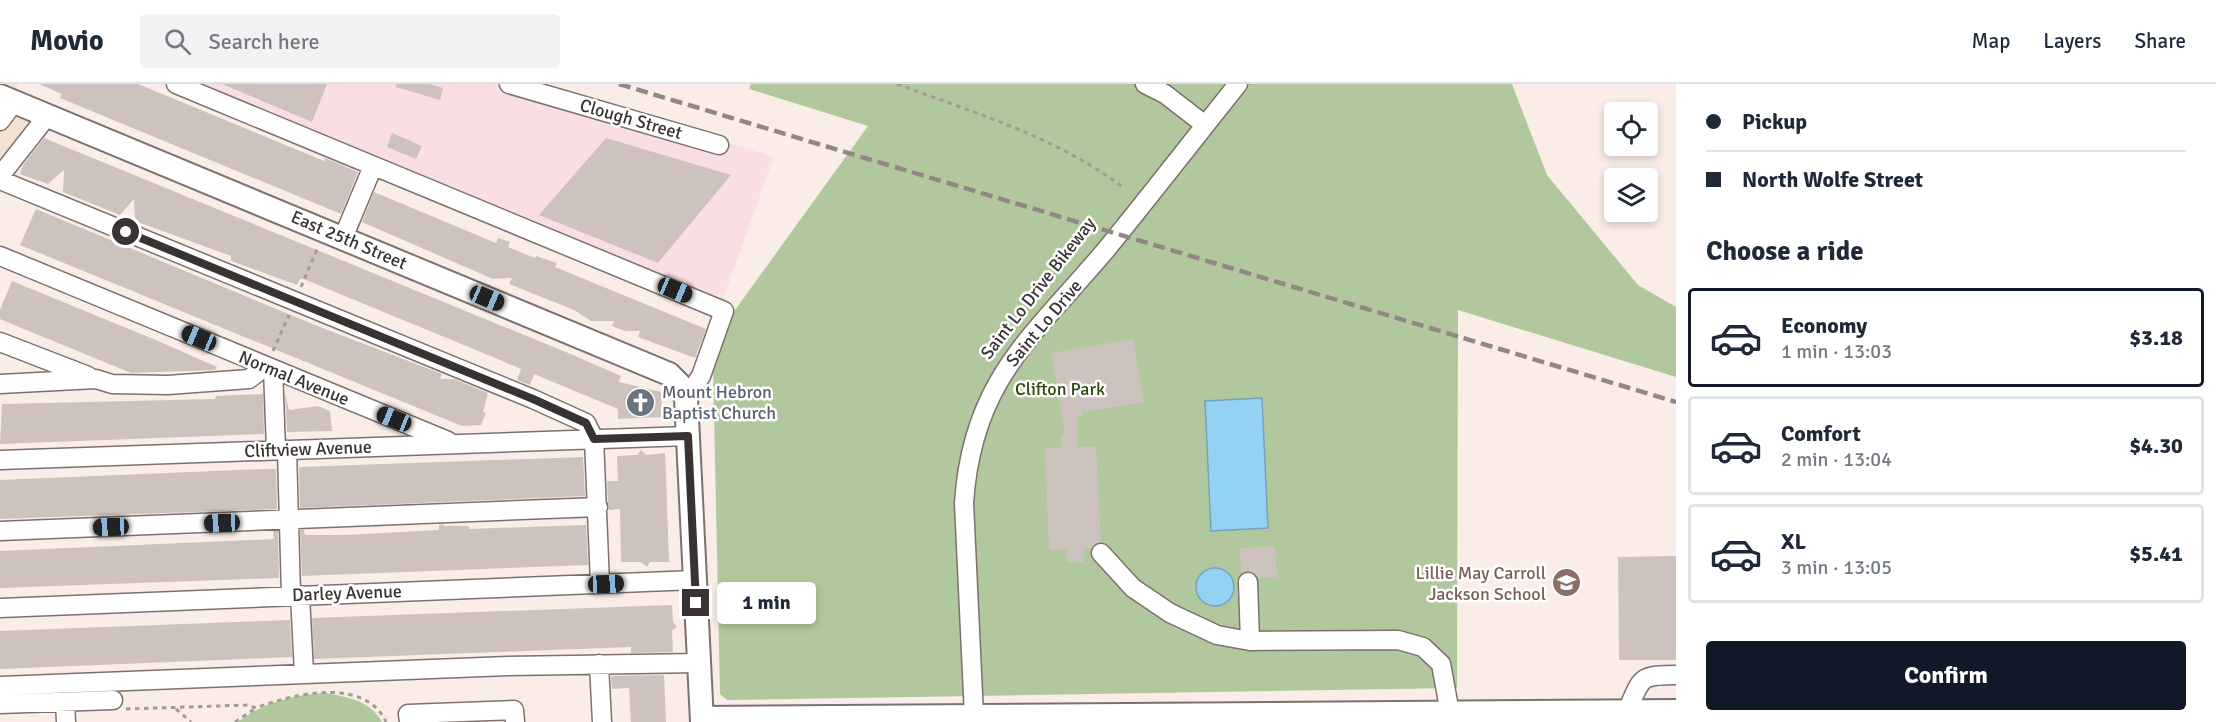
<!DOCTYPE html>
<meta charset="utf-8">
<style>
:root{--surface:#fff;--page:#f2f2f3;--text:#1f2937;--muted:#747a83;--line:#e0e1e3;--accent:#111827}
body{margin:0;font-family:Signika,sans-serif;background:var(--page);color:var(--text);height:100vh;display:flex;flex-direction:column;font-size:22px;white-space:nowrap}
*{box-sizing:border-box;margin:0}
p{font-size:20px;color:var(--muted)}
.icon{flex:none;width:33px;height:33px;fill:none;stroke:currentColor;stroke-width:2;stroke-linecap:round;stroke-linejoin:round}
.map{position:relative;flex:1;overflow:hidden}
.details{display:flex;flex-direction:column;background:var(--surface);width:540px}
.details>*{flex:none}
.hud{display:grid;align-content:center;height:132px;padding:0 30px;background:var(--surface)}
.tools{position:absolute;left:1604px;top:18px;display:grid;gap:12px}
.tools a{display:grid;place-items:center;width:54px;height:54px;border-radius:6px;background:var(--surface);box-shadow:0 3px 9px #0003;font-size:30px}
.end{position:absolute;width:27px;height:27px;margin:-14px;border:8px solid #383332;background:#fff;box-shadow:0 0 0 3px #fff}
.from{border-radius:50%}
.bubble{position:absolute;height:42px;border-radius:6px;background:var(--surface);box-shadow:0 3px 9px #0003;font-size:20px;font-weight:700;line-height:42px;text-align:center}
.car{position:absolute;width:18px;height:36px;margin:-18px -9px;border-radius:8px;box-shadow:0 0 4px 2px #0007;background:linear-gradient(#222 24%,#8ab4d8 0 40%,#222 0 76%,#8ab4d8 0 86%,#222 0)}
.hud b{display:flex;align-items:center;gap:21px;height:57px;font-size:22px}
.hud b+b{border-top:2px solid var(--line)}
.hud i{width:15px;height:15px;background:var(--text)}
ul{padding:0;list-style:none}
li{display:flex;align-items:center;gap:18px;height:99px;margin:0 12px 9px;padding:0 18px;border:3px solid var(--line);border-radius:6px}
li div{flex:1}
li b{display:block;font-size:22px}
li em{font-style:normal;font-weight:700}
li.selected{border-color:var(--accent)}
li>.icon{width:54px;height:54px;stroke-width:1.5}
h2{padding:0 30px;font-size:27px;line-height:72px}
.cta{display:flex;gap:12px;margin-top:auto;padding:12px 30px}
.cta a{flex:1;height:69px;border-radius:6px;background:var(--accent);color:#fff;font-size:24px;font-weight:700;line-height:69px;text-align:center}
header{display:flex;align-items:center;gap:36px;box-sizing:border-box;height:84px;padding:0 30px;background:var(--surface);border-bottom:2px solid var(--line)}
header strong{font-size:28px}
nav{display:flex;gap:33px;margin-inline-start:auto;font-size:21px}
.search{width:420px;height:54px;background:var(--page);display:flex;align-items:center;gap:15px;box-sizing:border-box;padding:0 21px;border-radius:6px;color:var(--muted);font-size:22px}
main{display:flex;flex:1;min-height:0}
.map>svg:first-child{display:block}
.commercial{fill:#f6e2d3}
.industrial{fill:#f9dee4}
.green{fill:#b1c89e}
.water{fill:#94d2f4;stroke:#78a2ba;stroke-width:1.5}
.building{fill:#cec2be}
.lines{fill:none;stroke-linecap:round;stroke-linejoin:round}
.minor-casing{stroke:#7d716d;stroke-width:21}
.major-casing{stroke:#7d716d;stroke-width:26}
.path{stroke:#a49a97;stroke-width:3;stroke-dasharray:4.5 4.5;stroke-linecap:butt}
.minor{stroke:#fff;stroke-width:18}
.major{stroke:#fff;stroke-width:22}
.rail{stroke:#918885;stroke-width:4.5;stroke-dasharray:12 6;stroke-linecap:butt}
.route{stroke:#383332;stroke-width:8}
.labels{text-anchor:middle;stroke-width:5;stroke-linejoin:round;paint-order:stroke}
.street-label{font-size:18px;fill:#383332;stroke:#fff}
.park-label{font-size:18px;fill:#2c460d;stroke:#fff}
.worship-label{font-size:18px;fill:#5b616d;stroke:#fff;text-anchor:start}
.education-label{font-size:18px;fill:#785e54;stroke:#fff;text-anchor:end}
</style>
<header>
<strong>Movio</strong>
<div class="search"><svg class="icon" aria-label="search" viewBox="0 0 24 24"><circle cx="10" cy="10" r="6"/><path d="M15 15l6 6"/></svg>Search here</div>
<nav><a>Map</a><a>Layers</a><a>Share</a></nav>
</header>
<main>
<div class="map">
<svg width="1676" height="638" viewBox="0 0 1676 638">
<rect width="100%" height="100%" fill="#faede8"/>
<path class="commercial" d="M0,0H18L12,14L48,29L0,87Z"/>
<path class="industrial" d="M176,0H541L774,73L722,218Z"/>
<path class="green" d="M751,0H1512L1547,91L1638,201L1676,223V293L1458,226L1457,604L727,616L720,610L713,281L735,226L868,42L749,5Z
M325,609C347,613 370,616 382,638H238C263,618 294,611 325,609Z"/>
<path class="water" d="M1262,314L1268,444L1211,447L1205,317Z
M1196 503a19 19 0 1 1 38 0a19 19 0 1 1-38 0Z"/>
<path class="building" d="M39,0H138L324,77L325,74L358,88L341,130L60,14L62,10Z
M222,0H327L312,38Z
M396,0H430L443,4L440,16L396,3Z
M392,49L422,62L416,75L387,63Z
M44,54L573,271L621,292L619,298L661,308L662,333L618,335V325L534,290L530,301L517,296L521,285L488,271L301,194L297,201L231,177V172L135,137L134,115L120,131L63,108L64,86L48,100L20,90L23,81Z
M606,54L731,91L658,179L539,131Z
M374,108L496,159L498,154L510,158L508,163L535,174L536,172L557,179L555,183L706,245L695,274L638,253L640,247H625L612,242L614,237H591L574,226L509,200L512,194L493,195L362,138Z
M36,125L315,241L442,290L440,295H454L488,309L483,328L486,329L481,341L462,342L20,161Z
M12,197L158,257L217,283L215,286L131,289L14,241L0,235V226Z
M1133,255L1144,318L1082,328L1083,332L1077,333L1078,363L1096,362L1101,458L1091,464L1083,465L1084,478H1067L1066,465L1049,466L1045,364H1061V350H1065L1051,269Z
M285,309L289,326L318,322L330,327L332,347L287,348Z
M263,310L264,350L0,360L2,320L215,315L216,312Z
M641,366L646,371L665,369L666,391L669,478H650L647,483L641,478H621L620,425L609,426L608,418L607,397H618L617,372L637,371Z
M583,373L585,412L300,424L299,383Z
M264,385H276L277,425L0,435V396Z
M444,440L443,442H469V445L586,441L588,481L302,492L300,446H304L305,451H345L439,446V441Z
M273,447H278L279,494L0,504V467L274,455Z
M1275,462L1277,493L1258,494L1248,487L1241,490L1240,464Z
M1676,472V576H1619L1618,473Z
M672,521L673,538L677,543L672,547L673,568L631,569V563L314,575L312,534Z
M290,536L292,573L0,585V547Z
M664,591L666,638H631L629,604L612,605L611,592Z"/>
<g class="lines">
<defs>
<path id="minor" d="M176,0L724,227L701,292L686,314
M509,0L719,61
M1145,0L1165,10L1205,41
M0,37L15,17
M0,92L48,31
M0,96L533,315L586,339L594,355L600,500
M343,154L373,82
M0,172L448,357
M0,258L88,292
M273,285L276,366
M0,300L96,295L112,300L168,301L249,295L266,282
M287,366L291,511
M0,376L688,352
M0,447L598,423
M1101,469L1133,504L1170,529L1217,551L1250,557L1398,556L1423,563L1441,580L1450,629
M1248,498L1250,557
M300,511L304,590
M0,524L695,496
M599,580L602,638
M0,602L508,582L699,579
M65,618L66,638
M0,620L113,616
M1627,627C1642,594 1638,591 1676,591
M974,632L964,419C972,297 1032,253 1105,167C1150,112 1194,55 1238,0
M409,638L408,630L514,626L515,638"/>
<path id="major" d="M0,12L669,290L679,300L686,314L702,638
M702,634L1676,627"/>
</defs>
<use href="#minor" class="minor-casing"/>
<use href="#major" class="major-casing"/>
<path class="path" d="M897,0C977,30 1055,52 1124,104
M301,203L317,165
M273,267L289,231
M126,625L248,621L256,624C292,610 365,592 386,638
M176,625L191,638
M235,638L256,624"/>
<use href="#minor" class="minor"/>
<use href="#major" class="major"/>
<path class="rail" d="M619,0L1676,318"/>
</g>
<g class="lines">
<path class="route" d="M126,148L533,315L586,339L594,355L688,352L696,519"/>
</g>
<defs>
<symbol id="church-disc" viewBox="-11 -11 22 22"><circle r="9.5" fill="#6b7280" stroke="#fff"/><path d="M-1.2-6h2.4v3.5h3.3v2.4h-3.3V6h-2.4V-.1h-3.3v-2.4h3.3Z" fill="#fff"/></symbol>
<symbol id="school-disc" viewBox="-11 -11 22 22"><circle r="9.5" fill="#8d6e63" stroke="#fff"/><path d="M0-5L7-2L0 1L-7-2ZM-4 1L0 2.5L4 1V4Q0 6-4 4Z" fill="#fff"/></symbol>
</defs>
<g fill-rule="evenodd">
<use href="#church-disc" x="624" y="302" width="33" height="33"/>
<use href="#school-disc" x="1550" y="482" width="33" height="33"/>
</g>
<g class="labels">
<g class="street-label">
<text transform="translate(631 35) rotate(16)" y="6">Clough Street</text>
<text transform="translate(349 156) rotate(23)" y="6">East 25th Street</text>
<text transform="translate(1038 204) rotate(-52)" y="6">Saint Lo Drive Bikeway</text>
<text transform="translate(1044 239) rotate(-50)" y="6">Saint Lo Drive</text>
<text transform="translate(294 294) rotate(22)" y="6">Normal Avenue</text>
<text transform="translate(308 365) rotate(-2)" y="6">Cliftview Avenue</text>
<text transform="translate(347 509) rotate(-2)" y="6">Darley Avenue</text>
</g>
<g class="park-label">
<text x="1060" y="311">Clifton Park</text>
</g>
<g class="worship-label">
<text x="662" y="314">Mount Hebron<tspan x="662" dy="21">Baptist Church</tspan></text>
</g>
<g class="education-label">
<text x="1546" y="495">Lillie May Carroll<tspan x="1546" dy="21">Jackson School</tspan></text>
</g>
</g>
</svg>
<div class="tools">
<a><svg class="icon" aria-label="locate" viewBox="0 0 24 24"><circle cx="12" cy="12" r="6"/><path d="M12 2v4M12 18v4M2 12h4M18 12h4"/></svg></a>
<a><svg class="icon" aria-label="layers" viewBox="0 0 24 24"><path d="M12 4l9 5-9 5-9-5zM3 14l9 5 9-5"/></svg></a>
</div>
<i class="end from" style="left:126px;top:148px"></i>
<i class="end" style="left:696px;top:519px"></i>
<div class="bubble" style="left:717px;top:498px;width:99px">1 min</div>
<i class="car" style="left:675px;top:206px;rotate:113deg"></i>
<i class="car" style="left:487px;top:214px;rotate:113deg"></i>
<i class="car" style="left:199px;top:254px;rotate:293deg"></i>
<i class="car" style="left:394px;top:335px;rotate:292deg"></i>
<i class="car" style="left:222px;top:439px;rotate:268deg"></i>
<i class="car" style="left:111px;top:443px;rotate:268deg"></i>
<i class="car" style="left:606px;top:500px;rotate:88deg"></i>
</div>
<section class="details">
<div class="hud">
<b><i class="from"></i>Pickup</b>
<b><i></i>North Wolfe Street</b>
</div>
<h2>Choose a ride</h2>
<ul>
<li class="selected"><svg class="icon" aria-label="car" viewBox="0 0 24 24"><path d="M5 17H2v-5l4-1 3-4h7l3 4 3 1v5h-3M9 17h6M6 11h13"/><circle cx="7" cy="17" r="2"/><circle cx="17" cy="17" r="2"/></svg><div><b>Economy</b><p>1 min · 13:03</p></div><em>$3.18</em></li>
<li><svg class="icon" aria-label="car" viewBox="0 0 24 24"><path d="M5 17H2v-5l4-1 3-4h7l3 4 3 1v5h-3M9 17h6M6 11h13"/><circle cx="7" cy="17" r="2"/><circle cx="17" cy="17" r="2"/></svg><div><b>Comfort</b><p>2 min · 13:04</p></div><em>$4.30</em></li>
<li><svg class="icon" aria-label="car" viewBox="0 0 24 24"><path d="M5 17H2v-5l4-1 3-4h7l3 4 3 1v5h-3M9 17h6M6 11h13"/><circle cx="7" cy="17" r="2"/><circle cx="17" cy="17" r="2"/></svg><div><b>XL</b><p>3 min · 13:05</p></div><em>$5.41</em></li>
</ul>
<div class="cta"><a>Confirm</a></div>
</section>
</main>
